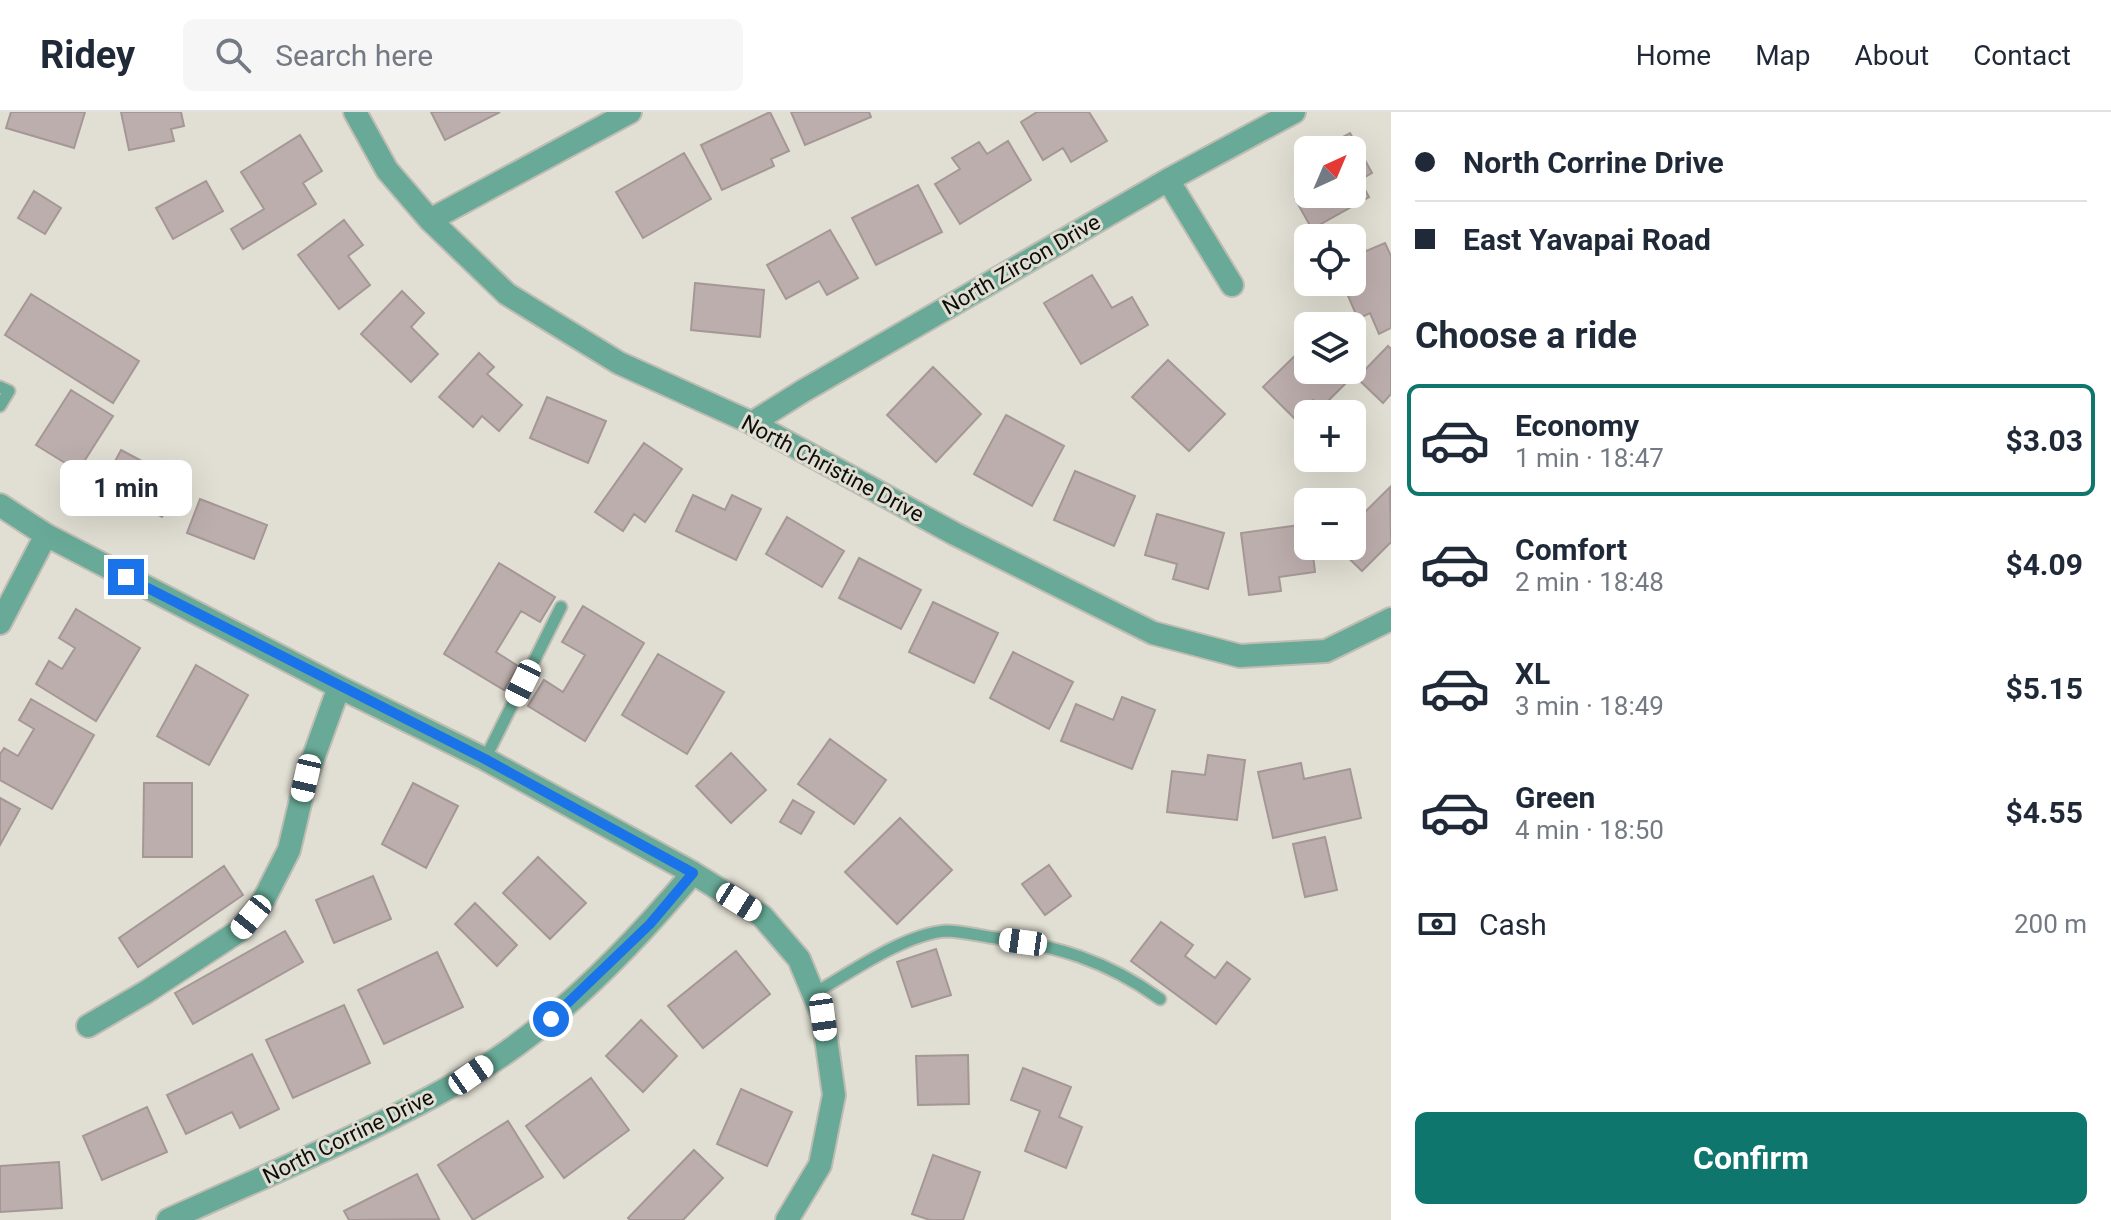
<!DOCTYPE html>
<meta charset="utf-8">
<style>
:root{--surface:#fff;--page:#f6f6f7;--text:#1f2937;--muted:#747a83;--line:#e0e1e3;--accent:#0f766e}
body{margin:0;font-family:Roboto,sans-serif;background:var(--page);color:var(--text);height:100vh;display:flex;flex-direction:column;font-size:30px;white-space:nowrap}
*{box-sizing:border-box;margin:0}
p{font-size:26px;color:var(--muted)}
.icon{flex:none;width:44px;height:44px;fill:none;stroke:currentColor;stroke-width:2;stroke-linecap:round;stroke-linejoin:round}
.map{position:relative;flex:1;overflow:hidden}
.side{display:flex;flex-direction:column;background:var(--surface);width:720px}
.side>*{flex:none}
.hud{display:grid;align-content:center;height:176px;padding:0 24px;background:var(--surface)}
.needle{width:52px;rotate:44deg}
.buttons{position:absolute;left:1294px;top:24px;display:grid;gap:16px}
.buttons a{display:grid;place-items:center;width:72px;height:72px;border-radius:12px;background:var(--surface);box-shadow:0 8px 32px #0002;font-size:40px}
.end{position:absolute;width:36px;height:36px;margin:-18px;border:10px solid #1a73e8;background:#fff;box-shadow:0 0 0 4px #fff}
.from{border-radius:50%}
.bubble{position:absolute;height:56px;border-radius:12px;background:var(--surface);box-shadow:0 8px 32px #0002;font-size:26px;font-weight:700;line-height:56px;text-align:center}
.car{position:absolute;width:24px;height:48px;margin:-24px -12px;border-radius:10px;box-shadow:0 0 6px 2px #0007;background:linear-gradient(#fff 24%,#345 0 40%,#fff 0 76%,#345 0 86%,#fff 0)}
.hud b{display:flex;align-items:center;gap:28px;height:76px;font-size:30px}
.hud b+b{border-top:2px solid var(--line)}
.hud i{width:20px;height:20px;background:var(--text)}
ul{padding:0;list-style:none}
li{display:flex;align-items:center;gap:24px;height:112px;margin:0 16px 12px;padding:0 8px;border:4px solid transparent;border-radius:12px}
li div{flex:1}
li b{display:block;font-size:30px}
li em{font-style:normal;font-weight:700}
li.on{border-color:var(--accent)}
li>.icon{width:72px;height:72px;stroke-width:1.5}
h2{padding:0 24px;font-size:36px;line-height:96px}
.pay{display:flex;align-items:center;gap:20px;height:88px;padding:0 24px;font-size:30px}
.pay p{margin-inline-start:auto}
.action{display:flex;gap:16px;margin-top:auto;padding:16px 24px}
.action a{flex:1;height:92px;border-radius:12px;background:var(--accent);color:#fff;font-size:32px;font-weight:700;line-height:92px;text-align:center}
header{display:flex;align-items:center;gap:48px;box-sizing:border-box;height:112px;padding:0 40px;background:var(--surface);border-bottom:2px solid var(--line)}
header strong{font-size:38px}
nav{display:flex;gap:44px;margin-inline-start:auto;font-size:28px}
.search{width:560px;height:72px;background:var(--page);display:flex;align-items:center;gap:20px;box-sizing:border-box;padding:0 28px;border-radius:12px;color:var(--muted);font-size:30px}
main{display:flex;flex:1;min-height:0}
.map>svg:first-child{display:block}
.building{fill:#bcaeac;stroke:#a49795;stroke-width:2}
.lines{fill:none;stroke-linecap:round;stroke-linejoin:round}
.service-casing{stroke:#bfbdb3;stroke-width:15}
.minor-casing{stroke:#bfbdb3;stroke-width:26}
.service{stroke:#68aa97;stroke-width:11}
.minor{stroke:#68aa97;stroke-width:22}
.route{stroke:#1a73e8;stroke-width:10}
.labels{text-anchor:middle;stroke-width:6;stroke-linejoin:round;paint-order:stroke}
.street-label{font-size:22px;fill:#0d0d09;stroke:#e1dfd3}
</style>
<header>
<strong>Ridey</strong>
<div class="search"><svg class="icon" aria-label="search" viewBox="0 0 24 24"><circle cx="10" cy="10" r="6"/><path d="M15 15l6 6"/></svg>Search here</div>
<nav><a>Home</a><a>Map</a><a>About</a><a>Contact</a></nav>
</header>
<main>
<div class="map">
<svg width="1391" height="1108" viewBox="0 0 1391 1108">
<rect width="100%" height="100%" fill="#e1dfd3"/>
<path class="building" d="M11,0H85L74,36L6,16Z
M121,0H181L184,14L171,17L174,29L129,38Z
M431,0H500L445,28Z
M770,0L789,39L771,47L774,54L722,78L701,33Z
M791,0H869L871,5L805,33Z
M1037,0H1089L1107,29L1071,50L1063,36L1043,48L1021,10Z
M1350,21L1372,61L1360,68L1369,85L1312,117L1295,87L1308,80V82H1352V38H1319Z
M300,23L322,59L303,71L316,92L243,137L231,117L264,97L241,60Z
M1008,29L1031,68L960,112L935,72L960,57L952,46L979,30L987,42Z
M684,41L711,87L643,126L616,80Z
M206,69L223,99L173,127L156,96Z
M918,73L942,120L876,153L852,106Z
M34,79L61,96L45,122L18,106Z
M344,108L363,133L348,144L370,173L339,197L298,143Z
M830,118L858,166L827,183L819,169L786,187L767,153Z
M1385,131L1391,144V216L1379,222L1370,201L1358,207L1342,170H1352V145Z
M1092,163L1112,196L1132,185L1148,213L1081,252L1044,191Z
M695,171L764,178L760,225L691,218Z
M402,179L424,201L411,215L438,242L411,270L361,222Z
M31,182L139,249L113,291L5,223Z
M1308,231V258H1349L1354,263L1321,296L1313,288L1294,306L1263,275Z
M1388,234L1391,237V282L1383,291L1357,266Z
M479,241L494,255L487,262L522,293L499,319L482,304L473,315L439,285Z
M1168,248L1225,302L1189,339L1132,285Z
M933,255L981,302L936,350L887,303Z
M71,278L113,304L78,359L36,333Z
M547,285L606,309L588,351L530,326Z
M1006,303L1064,334L1032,394L974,362Z
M644,331L682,357L645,410L634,402L623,419L595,400Z
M121,338L181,370L162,405L103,372Z
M1075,359L1135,384L1114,434L1054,408Z
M1390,375L1391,430L1362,459L1336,434H1352V413Z
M693,383L725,398L732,383L761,397L736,448L676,419Z
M200,387L267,413L254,447L187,421Z
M1157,402L1224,421L1208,477L1173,467L1177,452L1145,443Z
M787,405L844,439L822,475L766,442Z
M1308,412V434H1312L1315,460L1279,465L1281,479L1249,483L1241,421Z
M859,446L921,478L901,517L839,486Z
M499,451L555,485L540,510L521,499L496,540L518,554L504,578L444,542Z
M933,490L998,521L974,571L909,540Z
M583,494L644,531L585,629L528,594L544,568L563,580L585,543L562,530Z
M76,497L140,536L96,609L36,572L49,549L62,557L75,536L59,526Z
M1013,540L1073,570L1049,617L990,586Z
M658,542L724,580L687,642L622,603Z
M196,553L248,583L209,653L157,624Z
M1122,585L1155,598L1132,657L1061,629L1076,592L1113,608Z
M31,587L94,623L52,697L0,668V642L4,636L18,644L34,617L19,608Z
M830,627L886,668L854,712L798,672Z
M731,641L766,678L731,711L696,674Z
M1208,643L1245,648L1237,708L1167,700L1172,659L1205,663Z
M1301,651L1304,667L1350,657L1361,706L1273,726L1258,660Z
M144,671H192V745H143Z
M413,671L458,694L426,756L382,732Z
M0,686L20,697L0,733Z
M793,688L814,700L801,722L780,710Z
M900,706L952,758L897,812L845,760Z
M1325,725L1337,778L1305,785L1293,732Z
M538,745L586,791L550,827L503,781Z
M1049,753L1071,784L1045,803L1022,772Z
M224,754L243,783L138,855L119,826Z
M373,764L391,807L334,831L316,788Z
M475,791L517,833L497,854L455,812Z
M1161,810L1193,833L1185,844L1215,866L1227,850L1250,867L1216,912L1131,849Z
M285,819L303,850L193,912L175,881Z
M936,837L951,883L912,895L897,850Z
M736,839L770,882L703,936L668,894Z
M437,840L463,895L384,932L358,878Z
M344,893L370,951L293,986L266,928Z
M641,908L677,944L643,980L606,944Z
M252,942L279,997L240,1016L232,1000L186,1022L167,983Z
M968,943L969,992L918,993L916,944Z
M1023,956L1071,975L1059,1005L1082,1015L1066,1056L1025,1039L1040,999L1011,988Z
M591,966L629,1018L564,1066L526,1014Z
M741,977L792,1000L767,1054L717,1032Z
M147,995L167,1040L102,1068L83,1024Z
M508,1009L543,1065L473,1108L438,1053Z
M694,1038L723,1066L683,1108H630L628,1106Z
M933,1043L980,1060L963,1108H930L912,1102Z
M59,1050L62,1096L0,1100V1054Z
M417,1062L439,1107L349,1108L344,1099Z"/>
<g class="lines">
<defs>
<path id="service" d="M0,275L9,279L0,294
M485,647L561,495
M813,882C850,861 904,822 946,819C960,819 976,823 989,825C1055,833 1106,848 1160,887"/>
<path id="minor" d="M355,0L387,58L430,108L507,182L619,251L752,311L955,422L1153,521L1240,544L1326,539L1391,507
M1168,68L1232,173
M430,108L630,0
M752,311L803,279L1168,68L1294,0
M0,393L46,423L339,575L485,647L693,761L762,804L799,847L823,905L834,983L820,1053L787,1108
M0,511L46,423
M88,914L146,880L239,819L262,791L289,738L306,666L339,575
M168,1108C269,1062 373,1020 469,964C553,916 631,835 693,761"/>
</defs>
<use href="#service" class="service-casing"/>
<use href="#minor" class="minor-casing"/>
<use href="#service" class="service"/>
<use href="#minor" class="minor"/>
</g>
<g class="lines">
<path class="route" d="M126,465L485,647L693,761L650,812L551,907"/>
</g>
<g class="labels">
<g class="street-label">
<text transform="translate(1021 152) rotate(-30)" y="8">North Zircon Drive</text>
<text transform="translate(833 356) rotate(28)" y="8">North Christine Drive</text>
<text transform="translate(348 1024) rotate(-26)" y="8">North Corrine Drive</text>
</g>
</g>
</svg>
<div class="buttons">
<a><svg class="needle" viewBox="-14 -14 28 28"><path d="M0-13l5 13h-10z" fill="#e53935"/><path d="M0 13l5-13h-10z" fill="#747a83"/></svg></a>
<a><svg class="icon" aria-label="locate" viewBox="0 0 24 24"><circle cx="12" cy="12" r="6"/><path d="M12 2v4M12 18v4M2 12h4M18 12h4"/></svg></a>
<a><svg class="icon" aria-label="layers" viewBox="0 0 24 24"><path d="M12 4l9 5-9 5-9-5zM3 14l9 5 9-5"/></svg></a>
<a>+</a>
<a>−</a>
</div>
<i class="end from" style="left:551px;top:907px"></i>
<i class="end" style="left:126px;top:465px"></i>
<div class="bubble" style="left:60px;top:348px;width:132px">1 min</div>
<i class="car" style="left:523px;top:571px;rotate:206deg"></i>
<i class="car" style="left:306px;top:666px;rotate:193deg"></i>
<i class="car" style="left:739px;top:790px;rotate:122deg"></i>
<i class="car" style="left:251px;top:805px;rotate:219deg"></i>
<i class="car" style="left:1023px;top:830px;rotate:278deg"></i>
<i class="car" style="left:823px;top:905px;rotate:172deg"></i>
<i class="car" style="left:471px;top:963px;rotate:55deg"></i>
</div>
<section class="side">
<div class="hud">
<b><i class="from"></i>North Corrine Drive</b>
<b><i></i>East Yavapai Road</b>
</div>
<h2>Choose a ride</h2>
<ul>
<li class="on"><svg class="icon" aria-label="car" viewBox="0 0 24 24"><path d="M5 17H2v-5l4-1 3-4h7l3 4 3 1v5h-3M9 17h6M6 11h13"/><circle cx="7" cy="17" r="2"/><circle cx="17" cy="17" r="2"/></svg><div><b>Economy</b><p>1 min · 18:47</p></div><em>$3.03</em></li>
<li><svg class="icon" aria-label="car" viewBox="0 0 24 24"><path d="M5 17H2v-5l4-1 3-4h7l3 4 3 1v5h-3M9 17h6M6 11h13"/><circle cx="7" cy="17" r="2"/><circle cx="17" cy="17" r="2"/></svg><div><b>Comfort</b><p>2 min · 18:48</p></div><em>$4.09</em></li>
<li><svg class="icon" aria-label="car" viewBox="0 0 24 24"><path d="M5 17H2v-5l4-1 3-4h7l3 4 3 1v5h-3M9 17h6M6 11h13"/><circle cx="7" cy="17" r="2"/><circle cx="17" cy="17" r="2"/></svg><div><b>XL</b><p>3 min · 18:49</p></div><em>$5.15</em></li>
<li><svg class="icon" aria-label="car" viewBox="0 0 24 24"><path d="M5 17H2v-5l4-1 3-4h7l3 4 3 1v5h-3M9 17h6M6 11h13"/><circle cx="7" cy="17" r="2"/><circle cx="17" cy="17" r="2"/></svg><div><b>Green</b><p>4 min · 18:50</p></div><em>$4.55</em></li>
</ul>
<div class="pay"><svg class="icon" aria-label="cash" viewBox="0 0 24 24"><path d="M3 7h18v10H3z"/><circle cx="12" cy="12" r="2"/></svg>Cash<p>200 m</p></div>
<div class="action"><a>Confirm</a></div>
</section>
</main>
